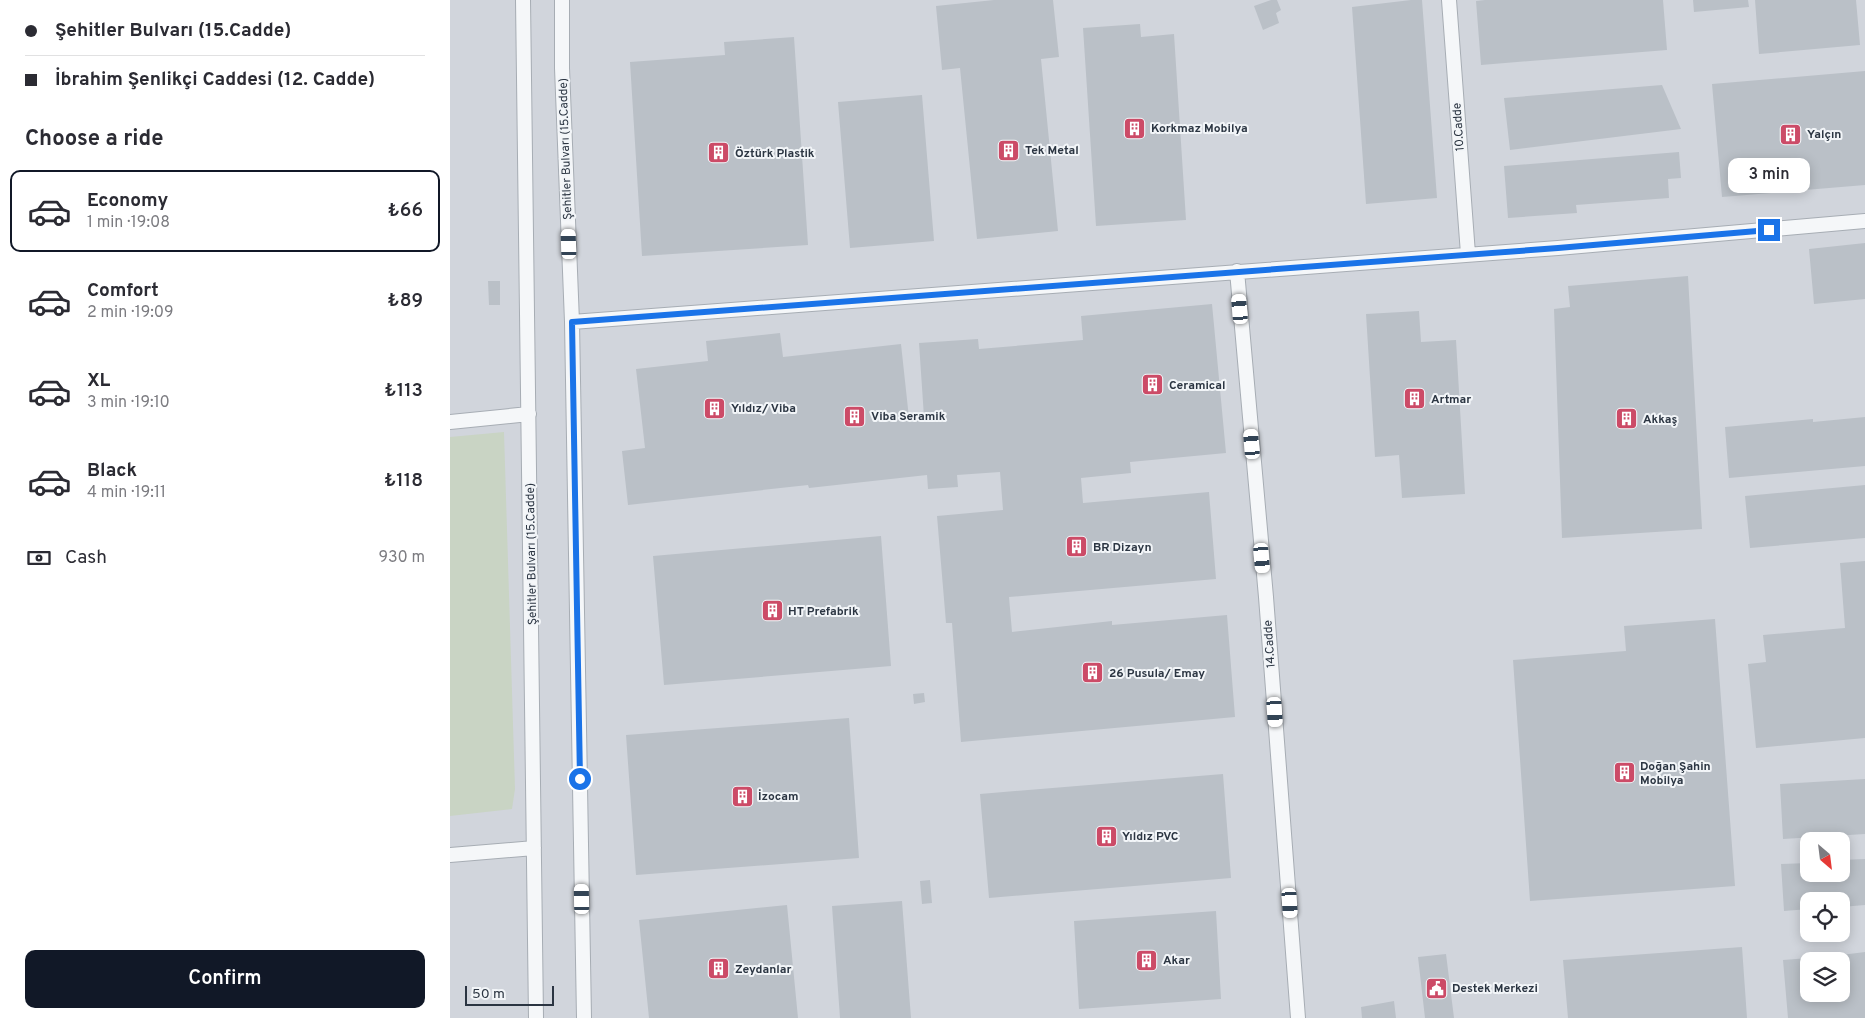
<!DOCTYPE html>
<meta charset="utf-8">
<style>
:root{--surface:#fff;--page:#f2f2f3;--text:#2b2b33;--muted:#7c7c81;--line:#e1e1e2;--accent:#111827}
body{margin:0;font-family:Overpass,sans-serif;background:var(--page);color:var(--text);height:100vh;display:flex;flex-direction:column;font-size:19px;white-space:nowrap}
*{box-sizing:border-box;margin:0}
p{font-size:16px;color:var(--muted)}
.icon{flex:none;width:28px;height:28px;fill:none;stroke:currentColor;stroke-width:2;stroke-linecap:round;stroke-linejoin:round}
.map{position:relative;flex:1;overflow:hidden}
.drawer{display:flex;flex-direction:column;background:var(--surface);width:450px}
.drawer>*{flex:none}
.banner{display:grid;align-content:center;height:110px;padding:0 25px;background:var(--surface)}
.needle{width:32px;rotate:152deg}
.buttons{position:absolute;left:1350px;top:832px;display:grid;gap:10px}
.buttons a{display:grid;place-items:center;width:50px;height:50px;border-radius:10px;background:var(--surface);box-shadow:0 2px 12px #0003;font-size:25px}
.scale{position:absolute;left:15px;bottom:12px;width:89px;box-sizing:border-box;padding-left:5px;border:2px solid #2b3542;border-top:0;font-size:14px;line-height:18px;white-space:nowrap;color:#2b3542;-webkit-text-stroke:4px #f2f5f8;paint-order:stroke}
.end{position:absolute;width:22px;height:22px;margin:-11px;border:6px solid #1a73e8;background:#fff;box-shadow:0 0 0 2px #fff}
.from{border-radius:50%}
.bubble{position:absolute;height:35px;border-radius:10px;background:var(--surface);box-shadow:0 2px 12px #0003;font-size:16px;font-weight:600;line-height:35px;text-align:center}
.car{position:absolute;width:15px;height:30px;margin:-15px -8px;border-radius:6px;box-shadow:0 0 4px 1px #0007;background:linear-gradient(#fff 24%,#345 0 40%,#fff 0 76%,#345 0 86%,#fff 0)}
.banner b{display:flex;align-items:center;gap:18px;height:48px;font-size:19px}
.banner b+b{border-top:1px solid var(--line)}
.banner i{width:12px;height:12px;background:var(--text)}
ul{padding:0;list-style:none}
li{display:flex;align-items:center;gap:15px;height:82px;margin:0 10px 8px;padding:0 15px;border:2px solid transparent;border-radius:10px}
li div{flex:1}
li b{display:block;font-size:19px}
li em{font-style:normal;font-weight:600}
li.selected{border-color:var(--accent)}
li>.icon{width:45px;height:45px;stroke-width:1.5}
h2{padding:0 25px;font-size:22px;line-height:60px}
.pay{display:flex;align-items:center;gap:12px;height:55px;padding:0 25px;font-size:19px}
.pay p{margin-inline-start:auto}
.cta{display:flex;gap:10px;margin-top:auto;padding:10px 25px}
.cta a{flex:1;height:58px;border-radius:10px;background:var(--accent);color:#fff;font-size:20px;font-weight:600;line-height:58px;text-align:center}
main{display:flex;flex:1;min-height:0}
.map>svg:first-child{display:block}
.built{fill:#d1d5dc;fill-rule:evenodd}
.green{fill:#c9d4c4}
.building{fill:#bac0c7}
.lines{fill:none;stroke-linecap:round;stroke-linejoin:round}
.street-casing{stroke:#a7adb4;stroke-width:16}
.street{stroke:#f5f7f9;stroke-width:14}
.route{stroke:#1a73e8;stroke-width:6}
.labels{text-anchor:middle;stroke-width:4;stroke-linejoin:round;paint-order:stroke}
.street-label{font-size:12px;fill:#2b3542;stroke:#f2f5f8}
.poi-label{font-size:12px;font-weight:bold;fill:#2b3542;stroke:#f2f5f8;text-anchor:start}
</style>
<main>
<section class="drawer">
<div class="banner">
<b><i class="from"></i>Şehitler Bulvarı (15.Cadde)</b>
<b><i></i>İbrahim Şenlikçi Caddesi (12. Cadde)</b>
</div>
<h2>Choose a ride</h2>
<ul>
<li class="selected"><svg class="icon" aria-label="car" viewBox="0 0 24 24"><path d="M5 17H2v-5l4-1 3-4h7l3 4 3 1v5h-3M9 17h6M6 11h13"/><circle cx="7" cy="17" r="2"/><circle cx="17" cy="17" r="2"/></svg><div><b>Economy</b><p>1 min · 19:08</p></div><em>₺66</em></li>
<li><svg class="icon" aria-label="car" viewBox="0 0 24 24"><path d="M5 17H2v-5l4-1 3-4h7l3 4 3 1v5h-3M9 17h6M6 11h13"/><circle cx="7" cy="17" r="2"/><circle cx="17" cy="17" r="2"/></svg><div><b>Comfort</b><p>2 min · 19:09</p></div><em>₺89</em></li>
<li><svg class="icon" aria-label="car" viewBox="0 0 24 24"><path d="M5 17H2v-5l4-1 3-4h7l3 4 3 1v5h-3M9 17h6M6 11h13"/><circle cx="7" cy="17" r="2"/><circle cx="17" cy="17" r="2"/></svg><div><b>XL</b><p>3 min · 19:10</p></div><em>₺113</em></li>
<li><svg class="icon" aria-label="car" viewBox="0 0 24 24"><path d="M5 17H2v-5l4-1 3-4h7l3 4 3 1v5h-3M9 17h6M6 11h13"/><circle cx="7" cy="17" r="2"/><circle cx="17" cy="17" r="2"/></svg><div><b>Black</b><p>4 min · 19:11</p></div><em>₺118</em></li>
</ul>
<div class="pay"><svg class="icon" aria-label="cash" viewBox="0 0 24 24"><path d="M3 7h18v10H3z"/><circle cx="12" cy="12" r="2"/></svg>Cash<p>930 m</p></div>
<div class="cta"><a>Confirm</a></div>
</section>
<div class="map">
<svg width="1415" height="1018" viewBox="0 0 1415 1018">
<rect width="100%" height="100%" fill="#e2e6ea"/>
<path class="built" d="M0,0H1415V1018H0ZM1359,841H1391V874H1359ZM1359,901H1391V934H1359ZM1359,961H1391V994H1359Z"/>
<path class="green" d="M54,432L65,789L62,809L0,816V437Z"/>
<path class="building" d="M544,0H603L609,57L591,59L608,231L527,239L510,68L492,70L486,6Z
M821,0H827L831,10L826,13L829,23L813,30L804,6Z
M961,0H972L987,198L916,204L902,7Z
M1035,0H1213L1217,50L1031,65L1026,1Z
M1243,0H1298L1299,7L1244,12Z
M1305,0H1406L1410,45L1309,54Z
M690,24L691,37L724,34L736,220L646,226L633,28Z
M344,37L358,245L192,256L180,62L275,55L274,42Z
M1415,71V185L1272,197L1262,84Z
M1212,85L1231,129L1060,150L1054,98Z
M472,95L484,241L400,248L388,102Z
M1229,152L1231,178L1218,179L1219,198L1126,205L1127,213L1058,218L1054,166Z
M1415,243V299L1364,304L1359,249Z
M1238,276L1252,529L1112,538L1104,309L1120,307L1118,286Z
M38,281H50V305H39Z
M762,304L776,453L680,462L681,473L631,478L633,503L759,492L766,579L559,597L562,632L662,621V625L777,615L785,717L511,742L502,623H496L487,516L553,510L550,472L507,475L508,487L478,489L477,475L359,488L358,485L178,505L172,451L195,448L186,369L258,361L256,341L330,333L333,357L451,344L459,418L474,417L469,343L528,339L529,349L633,340L631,316Z
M969,311L971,342L1006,340L1015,494L952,498L949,455L925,457L916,314Z
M1415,417V466L1279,478L1275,427L1363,419V422Z
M1415,485V538L1300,548L1295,496Z
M431,536L441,666L214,685L203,556Z
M1415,561V738L1306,748L1298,664L1316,662L1313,635L1395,628L1390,563Z
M1265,619L1285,886L1080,901L1063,660L1176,651L1174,626Z
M474,693L475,702L464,704L463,694Z
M399,718L409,858L186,875L176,735Z
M773,774L781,878L539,898L530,794Z
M1415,779V834L1333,839L1330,784Z
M1415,859V905L1391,907V901H1359V909L1334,911L1331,864L1359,863V874H1391V860Z
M480,880L482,903L472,904L470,881Z
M452,901L461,1018H390L382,906Z
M337,905L348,1018H199L189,920Z
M766,911L771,999L629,1009L624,921Z
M1292,947L1297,1018H1118L1113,960Z
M1415,952V1018H1338L1333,960L1359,958V994H1391V955Z
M996,954L1004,1018H975L968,957Z
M944,1001L946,1018H912L911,1007Z"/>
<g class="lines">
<defs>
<path id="street" d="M73,0L86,1018
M112,0V68L122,322L134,1018
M999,0L1018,254
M787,271L816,597L848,1018
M122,322L1108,248L1415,221
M0,422L79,414
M0,855L84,848"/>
</defs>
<use href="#street" class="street-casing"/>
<use href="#street" class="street"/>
</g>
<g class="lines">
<path class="route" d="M130,779L122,322L1108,248L1319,230"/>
</g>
<defs>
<symbol id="building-square" viewBox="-11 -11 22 22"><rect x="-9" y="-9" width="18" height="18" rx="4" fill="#cc4b67" stroke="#f2f5f8"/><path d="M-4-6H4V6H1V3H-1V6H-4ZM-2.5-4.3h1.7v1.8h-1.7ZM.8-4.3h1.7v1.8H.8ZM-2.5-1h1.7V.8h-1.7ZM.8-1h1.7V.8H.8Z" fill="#fff"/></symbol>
<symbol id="civic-square" viewBox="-11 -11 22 22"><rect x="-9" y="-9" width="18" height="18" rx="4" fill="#cc4b67" stroke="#f2f5f8"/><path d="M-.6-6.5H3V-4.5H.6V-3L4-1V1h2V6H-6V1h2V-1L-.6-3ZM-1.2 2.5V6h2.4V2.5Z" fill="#fff"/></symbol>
</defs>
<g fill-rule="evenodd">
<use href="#building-square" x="672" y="116" width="25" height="25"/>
<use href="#building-square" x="1328" y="122" width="25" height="25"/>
<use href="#building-square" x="546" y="138" width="25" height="25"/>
<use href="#building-square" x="256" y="140" width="25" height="25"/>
<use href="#building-square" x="690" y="372" width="25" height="25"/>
<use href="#building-square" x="952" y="386" width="25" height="25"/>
<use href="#building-square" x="252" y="396" width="25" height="25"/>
<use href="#building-square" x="392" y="404" width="25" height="25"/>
<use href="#building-square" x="1164" y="406" width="25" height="25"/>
<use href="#building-square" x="614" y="534" width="25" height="25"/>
<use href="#building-square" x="310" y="598" width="25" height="25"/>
<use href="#building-square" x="630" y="660" width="25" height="25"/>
<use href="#building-square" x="1162" y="760" width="25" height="25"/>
<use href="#building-square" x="280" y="784" width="25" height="25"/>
<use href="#building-square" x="644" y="824" width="25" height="25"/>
<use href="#building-square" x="684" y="948" width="25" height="25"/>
<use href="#building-square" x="256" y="956" width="25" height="25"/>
<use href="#civic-square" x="974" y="976" width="25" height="25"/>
</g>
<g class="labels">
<g class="street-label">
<text transform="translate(1008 127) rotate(-94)" y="4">10.Cadde</text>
<text transform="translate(115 149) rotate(-92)" y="4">Şehitler Bulvarı (15.Cadde)</text>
<text transform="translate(81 554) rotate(-91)" y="4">Şehitler Bulvarı (15.Cadde)</text>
<text transform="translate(819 644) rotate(-94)" y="4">14.Cadde</text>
</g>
<g class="poi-label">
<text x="701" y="132">Korkmaz Mobilya</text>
<text x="1357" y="138">Yalçın</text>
<text x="575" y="154">Tek Metal</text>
<text x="285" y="157">Öztürk Plastik</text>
<text x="719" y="389">Ceramical</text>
<text x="981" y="403">Artmar</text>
<text x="281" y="412">Yıldız/ Viba</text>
<text x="421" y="420">Viba Seramik</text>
<text x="1193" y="423">Akkaş</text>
<text x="643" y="551">BR Dizayn</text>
<text x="338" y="615">HT Prefabrik</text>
<text x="659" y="677">26 Pusula/ Emay</text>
<text x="1190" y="770">Doğan Şahin<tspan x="1190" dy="14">Mobilya</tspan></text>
<text x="308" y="800">İzocam</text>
<text x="672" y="840">Yıldız PVC</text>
<text x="713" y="964">Akar</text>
<text x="285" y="973">Zeydanlar</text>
<text x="1002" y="992">Destek Merkezi</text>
</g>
</g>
</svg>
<div class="buttons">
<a><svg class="needle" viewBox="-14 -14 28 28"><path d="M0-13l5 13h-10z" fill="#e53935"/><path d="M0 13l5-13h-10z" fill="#7c7c81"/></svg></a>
<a><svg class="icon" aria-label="locate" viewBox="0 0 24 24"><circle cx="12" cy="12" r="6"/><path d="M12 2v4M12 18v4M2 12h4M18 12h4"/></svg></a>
<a><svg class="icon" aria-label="layers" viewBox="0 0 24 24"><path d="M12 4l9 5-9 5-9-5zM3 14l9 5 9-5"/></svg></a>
</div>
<div class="scale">50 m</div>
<i class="end from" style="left:130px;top:779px"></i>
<i class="end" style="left:1319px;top:230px"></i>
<div class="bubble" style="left:1278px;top:158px;width:82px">3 min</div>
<i class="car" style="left:119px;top:244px;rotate:358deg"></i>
<i class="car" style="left:790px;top:309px;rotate:355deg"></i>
<i class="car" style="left:802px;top:444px;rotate:355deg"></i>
<i class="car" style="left:812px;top:558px;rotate:175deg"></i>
<i class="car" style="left:825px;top:712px;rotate:176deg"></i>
<i class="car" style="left:132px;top:899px;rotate:359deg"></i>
<i class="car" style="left:840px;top:903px;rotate:176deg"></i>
</div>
</main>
